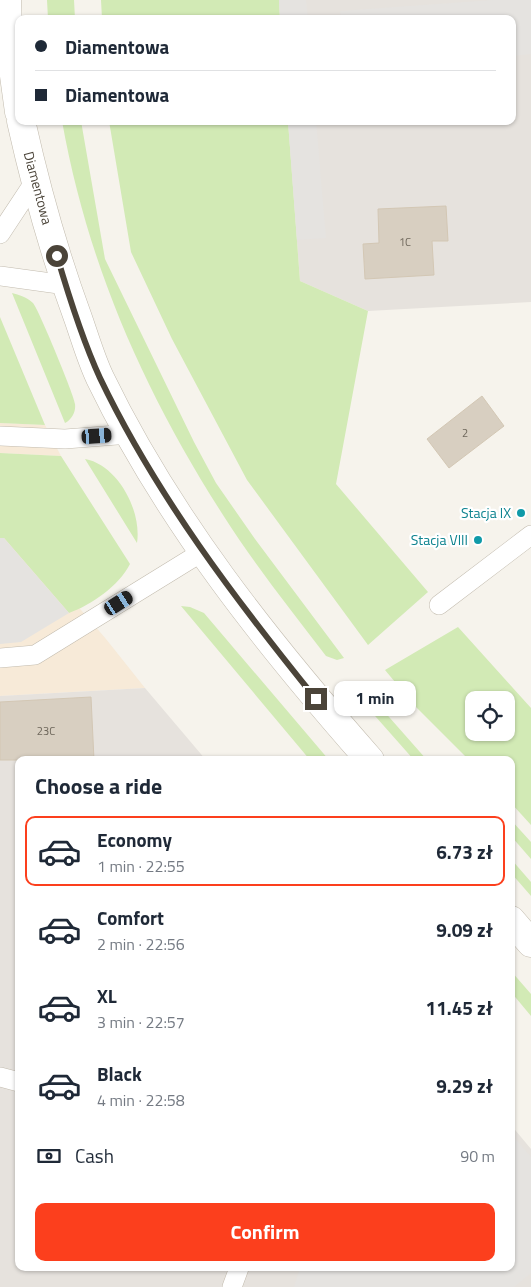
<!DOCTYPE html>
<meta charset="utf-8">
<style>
:root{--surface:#fff;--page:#f2f2f3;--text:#1f2937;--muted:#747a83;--line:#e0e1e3;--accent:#fc3f1d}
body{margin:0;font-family:"Titillium Web",sans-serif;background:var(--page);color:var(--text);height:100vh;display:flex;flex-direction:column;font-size:19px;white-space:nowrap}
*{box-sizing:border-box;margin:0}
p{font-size:16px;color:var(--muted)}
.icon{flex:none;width:28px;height:28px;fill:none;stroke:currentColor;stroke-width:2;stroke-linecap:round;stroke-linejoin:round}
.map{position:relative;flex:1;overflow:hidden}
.panel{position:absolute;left:15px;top:756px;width:500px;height:515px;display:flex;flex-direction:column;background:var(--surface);border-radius:10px;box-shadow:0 1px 4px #0004}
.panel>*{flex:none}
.banner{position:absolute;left:15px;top:15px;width:501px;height:110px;border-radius:10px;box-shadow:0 1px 4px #0004;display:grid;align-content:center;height:110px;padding:0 20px;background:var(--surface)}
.tools{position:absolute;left:465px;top:691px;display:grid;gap:10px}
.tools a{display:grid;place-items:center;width:50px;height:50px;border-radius:10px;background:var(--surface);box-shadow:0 1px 4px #0004;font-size:25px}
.end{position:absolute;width:22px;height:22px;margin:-11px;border:6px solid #4b4439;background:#fff;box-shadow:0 0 0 2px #fff}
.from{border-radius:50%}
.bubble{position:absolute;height:35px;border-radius:10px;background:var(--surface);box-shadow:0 1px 4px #0004;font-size:16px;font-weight:700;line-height:35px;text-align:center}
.car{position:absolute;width:15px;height:30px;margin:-15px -8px;border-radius:6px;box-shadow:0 0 4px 1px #0007;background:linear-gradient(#222 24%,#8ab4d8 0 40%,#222 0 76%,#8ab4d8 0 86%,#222 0)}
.banner b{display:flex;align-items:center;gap:18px;height:48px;font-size:19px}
.banner b+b{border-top:1px solid var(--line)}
.banner i{width:12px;height:12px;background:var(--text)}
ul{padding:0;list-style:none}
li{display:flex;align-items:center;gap:15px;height:70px;margin:0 10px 8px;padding:0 10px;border:2px solid transparent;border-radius:10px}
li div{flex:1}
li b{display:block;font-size:19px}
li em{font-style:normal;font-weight:700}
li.on{border-color:var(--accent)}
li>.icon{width:45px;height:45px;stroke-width:1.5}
h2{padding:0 20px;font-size:22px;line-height:60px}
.pay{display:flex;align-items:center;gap:12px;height:55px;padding:0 20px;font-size:19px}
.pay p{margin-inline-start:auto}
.button{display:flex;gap:10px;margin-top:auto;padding:10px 20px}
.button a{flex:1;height:58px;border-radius:10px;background:var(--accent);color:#fff;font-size:20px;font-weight:700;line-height:58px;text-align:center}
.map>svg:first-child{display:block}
.commercial{fill:#f7ead8}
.industrial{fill:#e6e2dd}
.green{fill:#d2eab5;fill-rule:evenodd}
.parking{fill:#e5e3e0}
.building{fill:#d8cfc1;stroke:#d3c7b4}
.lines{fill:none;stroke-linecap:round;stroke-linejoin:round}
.service-casing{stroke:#c2bbae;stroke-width:20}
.tertiary-casing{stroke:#c2bbae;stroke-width:29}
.service{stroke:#fff;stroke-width:19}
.tertiary{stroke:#fff;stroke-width:28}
.route{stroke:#4b4439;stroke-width:6}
.culture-dot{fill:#0f9aa8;stroke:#fff;stroke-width:2}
.labels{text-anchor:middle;stroke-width:4.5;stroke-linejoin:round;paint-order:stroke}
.number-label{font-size:11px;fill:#6e675b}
.street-label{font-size:14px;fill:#4b4439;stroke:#fff}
.culture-label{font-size:14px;fill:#0d838f;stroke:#fff;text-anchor:end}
</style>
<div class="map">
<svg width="531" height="1287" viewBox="0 0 531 1287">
<rect width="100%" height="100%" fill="#f6f3ec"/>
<path class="commercial" d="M0,423L45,425L61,456L0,453Z
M12,530L106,639L145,688L0,696V531Z"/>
<path class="industrial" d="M279,0H531V302L368,311L300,281L288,121H512V19H280Z
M145,688L206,760H19V1268H511V1125L531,1149V1287H0V696Z"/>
<path class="green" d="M47,0H74L75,19H48Z
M101,0H279L280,19H102Z
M62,121H81L105,259L194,442L216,483L255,539L344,658L337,660L326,656C291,610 254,564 223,515C144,391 88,266 62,121Z
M109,121H288L300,281L368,311L336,484L428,592L368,645L247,480L172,339L131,252Z
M12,293C19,295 27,297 33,303C38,308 75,397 75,404C76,412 72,419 65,423Z
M0,317L45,425L0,423Z
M0,453L61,456L130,564C119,586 91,605 69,613L4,538H0Z
M85,459C118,465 142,511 137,543Z
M181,606L190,607L204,613L329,760H310Z
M458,627L531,708V825L511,803V760H469L415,706L385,670ZM474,700H506V732H474Z
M367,692L427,760H414L368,708L365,699Z
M511,820L531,842V859L511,836Z
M511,859L531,882V896L511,873Z
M511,971L531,994V1016L511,992Z"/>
<path class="parking" d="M279,0H306L308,19H280Z
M493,0H531V54L513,56L512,19H341L340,11Z
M288,121H316L326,238L297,240Z
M0,538H4L69,613L21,642L0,644Z
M511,1134L531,1157V1273L514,1287H294L300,1268H511Z"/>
<path class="building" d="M446,206L448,241H432L434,275L365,279L363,244L379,243L378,209Z
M482,396L504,426L449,468L427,439Z
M91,697L94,760H0V702Z"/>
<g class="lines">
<defs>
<path id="service" d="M0,234L35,181
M0,276L66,285
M0,436L65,439L130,434
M439,605L531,535
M0,658L35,655L202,552
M0,1077L19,1082
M232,1287L239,1268"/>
<path id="tertiary" d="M7,0L8,32L19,112
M21,121C36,188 54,253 78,318C85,338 91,359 100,378C168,519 267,643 370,760
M511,920L531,943"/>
</defs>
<use href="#service" class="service-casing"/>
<use href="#tertiary" class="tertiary-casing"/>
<use href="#service" class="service"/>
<use href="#tertiary" class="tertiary"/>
</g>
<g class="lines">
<path class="route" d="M57,256C69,297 82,339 100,378C156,495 235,599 316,699"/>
</g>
<g class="culture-dot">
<circle cx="521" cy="513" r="5"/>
<circle cx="478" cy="540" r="5"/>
</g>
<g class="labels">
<g class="number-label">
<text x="405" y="246">1C</text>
<text x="465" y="437">2</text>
<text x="46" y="735">23C</text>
</g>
<g class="street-label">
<text transform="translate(38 188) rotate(75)" y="5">Diamentowa</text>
</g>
<g class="culture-label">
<text x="511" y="518">Stacja IX</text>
<text x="468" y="545">Stacja VIII</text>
</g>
</g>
</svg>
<div class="tools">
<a><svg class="icon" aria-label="locate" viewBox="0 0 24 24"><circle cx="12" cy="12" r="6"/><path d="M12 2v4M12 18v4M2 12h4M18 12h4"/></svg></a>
</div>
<i class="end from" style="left:57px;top:256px"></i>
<i class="end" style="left:316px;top:699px"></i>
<div class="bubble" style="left:334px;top:681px;width:82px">1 min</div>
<i class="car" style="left:97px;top:436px;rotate:86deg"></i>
<i class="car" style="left:119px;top:603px;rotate:58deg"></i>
<div class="banner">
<b><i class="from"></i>Diamentowa</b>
<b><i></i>Diamentowa</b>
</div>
<section class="panel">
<h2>Choose a ride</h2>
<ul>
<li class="on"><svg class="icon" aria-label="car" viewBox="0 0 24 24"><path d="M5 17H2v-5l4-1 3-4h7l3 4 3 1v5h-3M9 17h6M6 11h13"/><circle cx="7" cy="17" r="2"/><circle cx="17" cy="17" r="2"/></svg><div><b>Economy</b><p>1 min · 22:55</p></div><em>6.73 zł</em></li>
<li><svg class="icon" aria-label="car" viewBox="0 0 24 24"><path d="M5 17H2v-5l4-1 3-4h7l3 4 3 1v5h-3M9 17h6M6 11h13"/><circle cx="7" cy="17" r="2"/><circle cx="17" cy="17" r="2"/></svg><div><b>Comfort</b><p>2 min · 22:56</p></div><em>9.09 zł</em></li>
<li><svg class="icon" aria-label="car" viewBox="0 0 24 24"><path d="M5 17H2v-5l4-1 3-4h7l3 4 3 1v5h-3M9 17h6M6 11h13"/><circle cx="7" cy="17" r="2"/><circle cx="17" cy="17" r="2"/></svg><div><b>XL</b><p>3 min · 22:57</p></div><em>11.45 zł</em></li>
<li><svg class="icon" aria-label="car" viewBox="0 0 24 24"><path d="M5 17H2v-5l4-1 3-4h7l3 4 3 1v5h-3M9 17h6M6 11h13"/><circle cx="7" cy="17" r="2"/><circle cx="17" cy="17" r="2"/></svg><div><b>Black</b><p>4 min · 22:58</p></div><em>9.29 zł</em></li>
</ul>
<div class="pay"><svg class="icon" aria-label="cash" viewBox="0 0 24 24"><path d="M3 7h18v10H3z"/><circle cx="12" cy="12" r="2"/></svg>Cash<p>90 m</p></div>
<div class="button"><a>Confirm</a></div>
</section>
</div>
